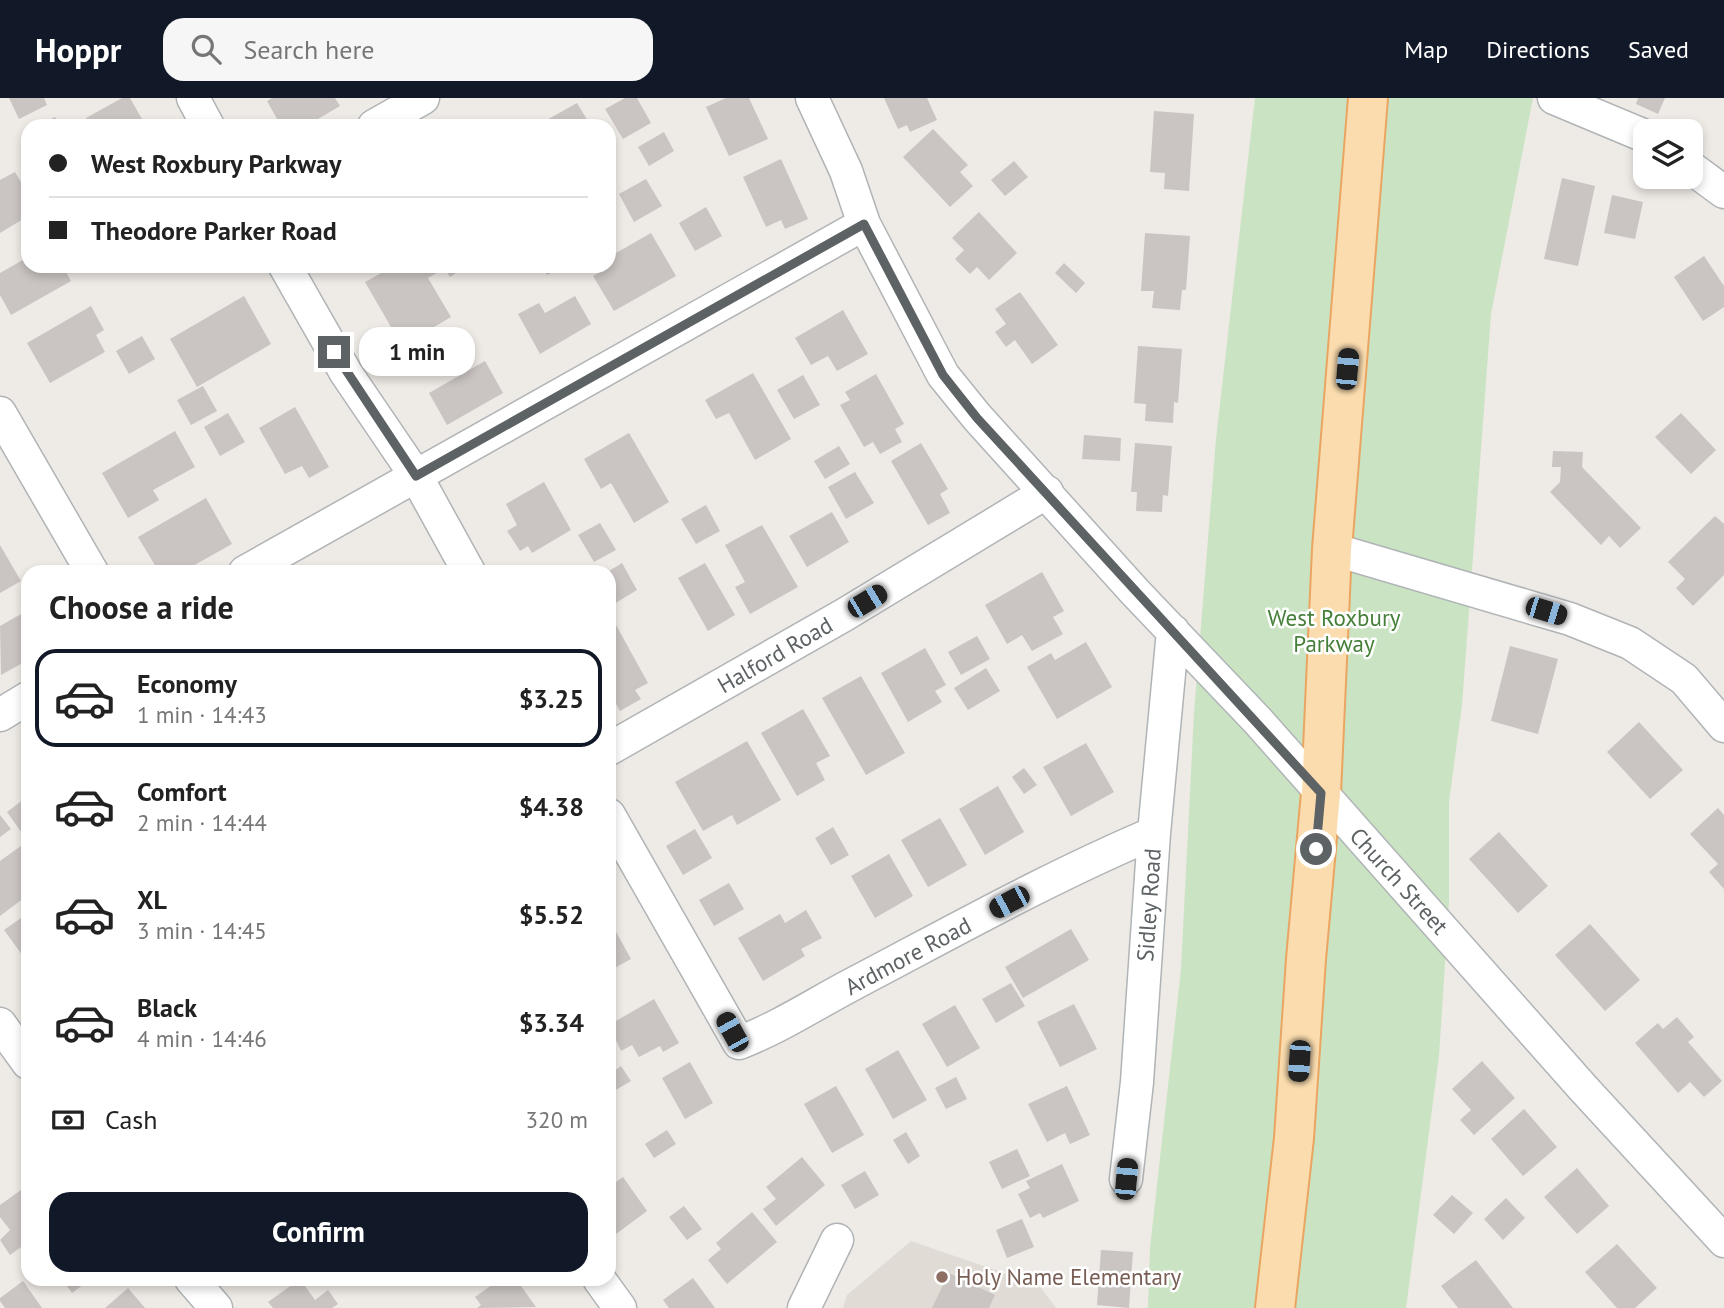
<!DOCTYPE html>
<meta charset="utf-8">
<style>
:root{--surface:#fff;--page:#f6f6f6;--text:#222;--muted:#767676;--line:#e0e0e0;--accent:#111827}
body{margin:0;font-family:"PT Sans",sans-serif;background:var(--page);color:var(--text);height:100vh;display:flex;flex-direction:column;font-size:26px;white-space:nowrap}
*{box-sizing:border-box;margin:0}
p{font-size:23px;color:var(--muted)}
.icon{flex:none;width:38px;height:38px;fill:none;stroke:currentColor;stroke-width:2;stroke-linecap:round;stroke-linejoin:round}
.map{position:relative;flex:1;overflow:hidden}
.details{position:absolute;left:21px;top:467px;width:595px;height:721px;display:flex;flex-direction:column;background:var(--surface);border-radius:21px;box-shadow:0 4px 10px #0003}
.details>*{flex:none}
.guide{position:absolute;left:21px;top:21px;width:595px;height:154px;border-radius:21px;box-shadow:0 4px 10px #0003;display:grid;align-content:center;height:154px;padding:0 28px;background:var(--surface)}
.controls{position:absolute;left:1633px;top:21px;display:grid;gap:14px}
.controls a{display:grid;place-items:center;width:70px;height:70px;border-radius:14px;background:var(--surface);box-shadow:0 4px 10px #0003;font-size:35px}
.end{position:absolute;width:32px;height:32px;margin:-16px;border:9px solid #5d6264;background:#fff;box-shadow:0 0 0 4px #fff}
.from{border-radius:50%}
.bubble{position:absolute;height:49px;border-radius:21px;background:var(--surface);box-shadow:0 4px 10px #0003;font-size:23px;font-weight:600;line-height:49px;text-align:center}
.car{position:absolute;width:21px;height:42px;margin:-21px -10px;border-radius:9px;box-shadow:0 0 5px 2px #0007;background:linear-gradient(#222 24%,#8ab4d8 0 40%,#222 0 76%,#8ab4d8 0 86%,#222 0)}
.guide b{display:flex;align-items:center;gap:24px;height:66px;font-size:26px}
.guide b+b{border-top:2px solid var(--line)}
.guide i{width:18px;height:18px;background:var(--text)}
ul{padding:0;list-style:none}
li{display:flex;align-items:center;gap:21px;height:98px;margin:0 14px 10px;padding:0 14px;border:4px solid transparent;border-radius:21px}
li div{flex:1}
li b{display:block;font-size:26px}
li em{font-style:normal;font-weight:600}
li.selected{border-color:var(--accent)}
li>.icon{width:63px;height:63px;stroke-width:1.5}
h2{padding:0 28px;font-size:32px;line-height:84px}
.pay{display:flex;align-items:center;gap:18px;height:77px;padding:0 28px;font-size:26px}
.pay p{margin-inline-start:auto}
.cta{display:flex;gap:14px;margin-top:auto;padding:14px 28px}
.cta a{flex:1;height:80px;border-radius:21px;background:var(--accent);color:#fff;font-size:28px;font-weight:600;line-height:80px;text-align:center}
header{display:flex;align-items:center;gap:42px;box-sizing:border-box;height:98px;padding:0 35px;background:var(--accent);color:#fff}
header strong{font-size:33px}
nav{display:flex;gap:38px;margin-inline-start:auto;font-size:24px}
.search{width:490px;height:63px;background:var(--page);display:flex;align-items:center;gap:18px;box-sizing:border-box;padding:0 24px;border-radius:21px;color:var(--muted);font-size:26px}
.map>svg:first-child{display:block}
.education{fill:#e1dbd6}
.green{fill:#cae4c3}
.building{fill:#cac5c2}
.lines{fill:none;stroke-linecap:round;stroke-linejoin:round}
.minor-casing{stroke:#b0b4b6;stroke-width:35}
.primary-casing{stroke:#eaa562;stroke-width:42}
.minor{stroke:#fff;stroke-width:32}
.primary{stroke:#fadcae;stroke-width:38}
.route{stroke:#5d6264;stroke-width:9}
.education-dot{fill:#8d6e63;stroke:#fff;stroke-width:2.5}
.labels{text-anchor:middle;stroke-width:5;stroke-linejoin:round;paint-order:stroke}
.park-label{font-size:23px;fill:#457f39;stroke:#fff}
.street-label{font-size:23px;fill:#5d6264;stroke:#fff}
.education-label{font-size:23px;fill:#785e54;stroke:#fff;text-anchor:start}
</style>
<header>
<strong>Hoppr</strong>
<div class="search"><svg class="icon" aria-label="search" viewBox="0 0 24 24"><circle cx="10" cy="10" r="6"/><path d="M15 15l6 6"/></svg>Search here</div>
<nav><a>Map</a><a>Directions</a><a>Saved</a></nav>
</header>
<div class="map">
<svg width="1724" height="1210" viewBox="0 0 1724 1210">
<rect width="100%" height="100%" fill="#eeeae5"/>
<path class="education" d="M911,1143L1039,1187L1056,1210H843L847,1197Z"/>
<path class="green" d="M1255,0H1533L1491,216L1462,607L1449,704V804L1439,958L1406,1210H1148L1150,1150L1181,871L1194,615L1216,341Z"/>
<path class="building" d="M9,0H44L47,7L19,21Z
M122,0H130L146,28H91L86,20Z
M272,0H335L340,8L306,28H281L267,3Z
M625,0H637L651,25L623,41L605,11Z
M726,0H749L768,41L729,58L706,9Z
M884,0H927L937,22L910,34L907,27L898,31Z
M1638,0H1665L1658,16L1636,6Z
M577,5L591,28H546L543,24Z
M1154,13L1194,16L1189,93L1164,91L1165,75L1150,74Z
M55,19L61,28H39Z
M933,31L968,67L960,74L973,88L950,109L903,59Z
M664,34L674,53L649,68L638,49Z
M781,61L808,121L785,131L781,122L766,129L743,79Z
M1014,63L1028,79L1005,98L991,82Z
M15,74L28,96V118L0,135V82Z
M1562,80L1595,88L1578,168L1544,161Z
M646,81L662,108L634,124L619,96Z
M1612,97L1643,104L1635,141L1604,135Z
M706,109L722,138L695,153L679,125Z
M979,114L1017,155L989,182L977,169L970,176L955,161L964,152L952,140Z
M651,135L676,178L614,213L593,178L602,173L599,168H609V159Z
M1145,135L1190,138L1186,192H1182L1180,212L1152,210L1154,193H1141Z
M1704,158L1724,188V209L1703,223L1674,179Z
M28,159V168H63L71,183L11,217L0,197V175Z
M1064,165L1085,185L1076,195L1055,175Z
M394,168H439L442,172L428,180L451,219L402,248L365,184Z
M443,168H463L464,170L450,179Z
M542,168H563L547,177Z
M1020,194L1058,247L1032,266L1015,242L1006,249L995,234L1006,226L995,211Z
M244,198L271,246L197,289L170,241Z
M575,198L591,226L540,256L518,216L539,205L545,215Z
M91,208L104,232L96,237L105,254L50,285L27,245Z
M843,212L868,256L837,273L828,258L811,267L795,240Z
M142,238L155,261L129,276L116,253Z
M1138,248L1182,251L1178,305L1174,304L1173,325L1145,323L1146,306L1134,305Z
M485,263L503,295L447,327L429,295Z
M753,275L791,341L755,362L729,315L716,321L705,302Z
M876,276L904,326L895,331L902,344L880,356L873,344L864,349L840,307L850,302L845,294Z
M803,277L820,307L794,321L777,292Z
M203,288L217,313L191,327L177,302Z
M295,309L329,369L309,380L302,368L285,376L259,330Z
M228,315L245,344L220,358L204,329Z
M1681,315L1716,352L1691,376L1655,339Z
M175,333L195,369L153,392L159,402L128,420L102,375Z
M629,335L669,404L634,425L611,385L601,391L584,361Z
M1084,337L1121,340L1120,363L1082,361Z
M921,345L948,391L940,396L950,415L928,427L891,363Z
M1135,345L1172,348L1168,398L1163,397L1162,414L1136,413L1137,394H1131Z
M839,348L850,366L825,381L814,363Z
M1553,353L1583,354L1582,369L1641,430L1620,450L1609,438L1601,447L1550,394L1560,384L1561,369H1552Z
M855,374L874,405L846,421L828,389Z
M544,384L571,432L532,455L528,448L520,453L507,433L517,427L506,406Z
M206,400L232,446L182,474H159L138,439Z
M706,407L720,433L696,446L681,421Z
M832,414L849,444L807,469L789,438Z
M1715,418L1724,426V477L1693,508L1676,490L1685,481L1668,464Z
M600,425L616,452L594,464L578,437Z
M762,427L798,489L750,516L735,489L745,484L725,447Z
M0,447L21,483L0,495Z
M622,465L637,492L614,506L609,498V473Z
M705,465L735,517L708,533L678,480Z
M1042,474L1064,513L1053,519L1063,536L1032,553L1022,537L1007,546L985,507Z
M28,512V562L1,577L0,528Z
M616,527L648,585L635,592L641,601L620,613L609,593V531Z
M977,538L990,561L961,577L948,554Z
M1086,544L1112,589L1057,621L1027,569L1051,555L1055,562Z
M1510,548L1558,561L1538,636L1491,623Z
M925,550L946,587L935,593L942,604L908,624L881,575Z
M986,570L1000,593L968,612L954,590Z
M861,578L905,655L866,677L822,600Z
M803,611L830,658L816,665L825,682L797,698L761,635Z
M1639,624L1683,672L1650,701L1607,654Z
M747,643L781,702L737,727L732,717L703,733L675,684Z
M1086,645L1114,694L1071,718L1043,669Z
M1024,670L1037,687L1024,696L1012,679Z
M998,688L1024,734L985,757L959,711Z
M28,698V731L22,735L7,714Z
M1718,710L1724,717V791L1709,774L1718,766L1690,736Z
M0,717L11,731L0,739Z
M940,720L967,767L928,789L901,742Z
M833,729L849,757L831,767L815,740Z
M695,731L712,760L683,777L666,748Z
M1499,734L1548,788L1518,815L1469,761Z
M25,745L28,749V797L0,818V763Z
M889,756L913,798L875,820L851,778Z
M729,785L744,811L714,828L699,802Z
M806,812L822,840L801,851L805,858L763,883L738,840L780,816L785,825Z
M28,815V865L4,832Z
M609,821L631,861L609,873Z
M1590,826L1640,882L1605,913L1555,857Z
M1071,831L1089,862L1023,900L1005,869Z
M1011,885L1025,908L996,925L982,901Z
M654,901L679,945L663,954L660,948L639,959L632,947L621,953L609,927Z
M1074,906L1097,951L1060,969L1037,924Z
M955,907L980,950L947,969L922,926Z
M1677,919L1694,939L1688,944L1722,983L1704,999L1690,984L1678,995L1635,945L1658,925L1663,931Z
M898,952L927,1002L893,1021L865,971Z
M1482,963L1515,1000L1474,1037L1460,1022L1471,1012L1452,991Z
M690,964L713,1005L685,1021L662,980Z
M621,968L631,983L609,996V977Z
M956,979L967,1001L946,1011L935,990Z
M836,988L864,1037L832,1055L804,1006Z
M1067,988L1090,1037L1070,1046L1065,1035L1047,1044L1028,1006Z
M1524,1011L1557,1049L1523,1078L1491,1041Z
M667,1032L676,1046L654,1060L645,1046Z
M906,1034L920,1058L908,1066L893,1042Z
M1017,1051L1030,1078L1002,1091L989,1064Z
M802,1059L825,1087L776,1128L763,1111L776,1101L766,1089Z
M1062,1066L1079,1103L1043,1120L1040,1115L1030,1120L1018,1096L1030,1090L1026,1083Z
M1577,1070L1609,1108L1577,1136L1544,1099Z
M865,1073L879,1097L855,1111L841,1087Z
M623,1079L647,1113L616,1136L609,1127V1089Z
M28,1087V1144L10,1157L0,1142L10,1132L0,1119V1107Z
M1452,1097L1473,1115L1454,1136L1433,1117Z
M1506,1100L1525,1120L1503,1142L1484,1121Z
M684,1108L702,1131L687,1142L669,1119Z
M752,1114L777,1144L727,1186L708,1162L721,1151L716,1145Z
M1022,1121L1034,1149L1007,1160L996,1132Z
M1617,1146L1657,1190L1635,1210H1617L1585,1174Z
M1101,1152L1133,1154L1129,1210L1097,1207Z
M1476,1162L1513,1210H1458L1441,1188Z
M949,1175L995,1197L989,1210H932Z
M693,1180L715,1210H669L663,1202Z
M62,1181H91L72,1195Z
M300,1181L315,1202L328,1192L338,1206L332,1210H273L268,1204Z
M500,1181H516L536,1209L477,1210L481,1207L475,1199Z
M23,1183L42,1210H5L0,1203V1200Z
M128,1190L145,1210H105Z"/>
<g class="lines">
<defs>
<path id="minor" d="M193,0L208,28
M812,0L846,73L864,126L943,277L977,319L1135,494L1258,623L1583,990L1724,1143
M1554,0L1645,38
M374,28L423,0
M1690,69L1724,94
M285,168L346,275L416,378L469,474
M0,315L92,474
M1332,451L1570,521L1630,545L1684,581L1724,628
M245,474L864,126
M0,617L28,600
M609,651L844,517L1047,394
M609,717L739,945C782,928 813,907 853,886C952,834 1050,779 1154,735
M0,926L28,965
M1126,1081L1137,984L1154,735L1173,533
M191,1181L216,1210
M599,1181L620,1210
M804,1210L837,1142"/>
<path id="primary" d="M1275,1210L1294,1040L1306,861L1321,695L1332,451L1368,0"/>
</defs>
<use href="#minor" class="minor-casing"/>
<use href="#primary" class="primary-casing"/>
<use href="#minor" class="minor"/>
<use href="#primary" class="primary"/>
</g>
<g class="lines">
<path class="route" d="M334,254L416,378L864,126L943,277L977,320L1321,695L1316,751"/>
</g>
<circle class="education-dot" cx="942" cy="1179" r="7"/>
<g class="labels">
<g class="park-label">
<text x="1334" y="528">West Roxbury<tspan x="1334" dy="26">Parkway</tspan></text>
</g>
<g class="street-label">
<text transform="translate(775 557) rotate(-30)" y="8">Halford Road</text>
<text transform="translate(1399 783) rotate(48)" y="8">Church Street</text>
<text transform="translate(1149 807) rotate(-86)" y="8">Sidley Road</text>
<text transform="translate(908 858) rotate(-28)" y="8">Ardmore Road</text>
</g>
<g class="education-label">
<text x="956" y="1187">Holy Name Elementary</text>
</g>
</g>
</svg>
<div class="controls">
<a><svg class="icon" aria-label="layers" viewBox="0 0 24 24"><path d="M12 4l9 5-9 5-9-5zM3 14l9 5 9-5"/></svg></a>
</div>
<i class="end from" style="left:1316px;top:751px"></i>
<i class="end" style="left:334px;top:254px"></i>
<div class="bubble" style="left:359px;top:229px;width:116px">1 min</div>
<i class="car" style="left:1347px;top:271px;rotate:5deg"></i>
<i class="car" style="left:867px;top:503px;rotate:59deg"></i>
<i class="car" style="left:1546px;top:513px;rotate:107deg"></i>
<i class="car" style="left:1009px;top:804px;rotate:242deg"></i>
<i class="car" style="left:732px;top:934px;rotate:331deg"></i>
<i class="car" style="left:1299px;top:963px;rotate:184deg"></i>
<i class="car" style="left:1126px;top:1081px;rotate:5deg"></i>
<div class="guide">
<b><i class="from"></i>West Roxbury Parkway</b>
<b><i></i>Theodore Parker Road</b>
</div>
<section class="details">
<h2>Choose a ride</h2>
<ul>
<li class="selected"><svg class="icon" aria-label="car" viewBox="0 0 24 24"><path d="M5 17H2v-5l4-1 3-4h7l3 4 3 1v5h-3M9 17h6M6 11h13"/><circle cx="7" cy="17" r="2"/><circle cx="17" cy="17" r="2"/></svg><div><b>Economy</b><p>1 min · 14:43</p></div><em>$3.25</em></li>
<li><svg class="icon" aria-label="car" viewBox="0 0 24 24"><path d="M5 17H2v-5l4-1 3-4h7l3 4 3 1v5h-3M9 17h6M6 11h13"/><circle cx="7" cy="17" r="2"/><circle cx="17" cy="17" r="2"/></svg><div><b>Comfort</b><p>2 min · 14:44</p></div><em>$4.38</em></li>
<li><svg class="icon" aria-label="car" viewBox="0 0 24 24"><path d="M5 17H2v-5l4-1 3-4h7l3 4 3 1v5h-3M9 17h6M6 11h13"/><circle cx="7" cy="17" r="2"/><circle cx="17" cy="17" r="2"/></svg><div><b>XL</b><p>3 min · 14:45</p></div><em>$5.52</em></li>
<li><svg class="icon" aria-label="car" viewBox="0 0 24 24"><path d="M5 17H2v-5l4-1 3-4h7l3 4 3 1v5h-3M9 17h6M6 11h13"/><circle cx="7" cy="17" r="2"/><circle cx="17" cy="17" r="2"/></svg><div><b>Black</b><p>4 min · 14:46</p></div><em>$3.34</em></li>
</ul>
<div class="pay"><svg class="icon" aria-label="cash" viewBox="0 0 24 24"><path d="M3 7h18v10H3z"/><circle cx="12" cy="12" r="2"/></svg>Cash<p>320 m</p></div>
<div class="cta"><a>Confirm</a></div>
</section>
</div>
